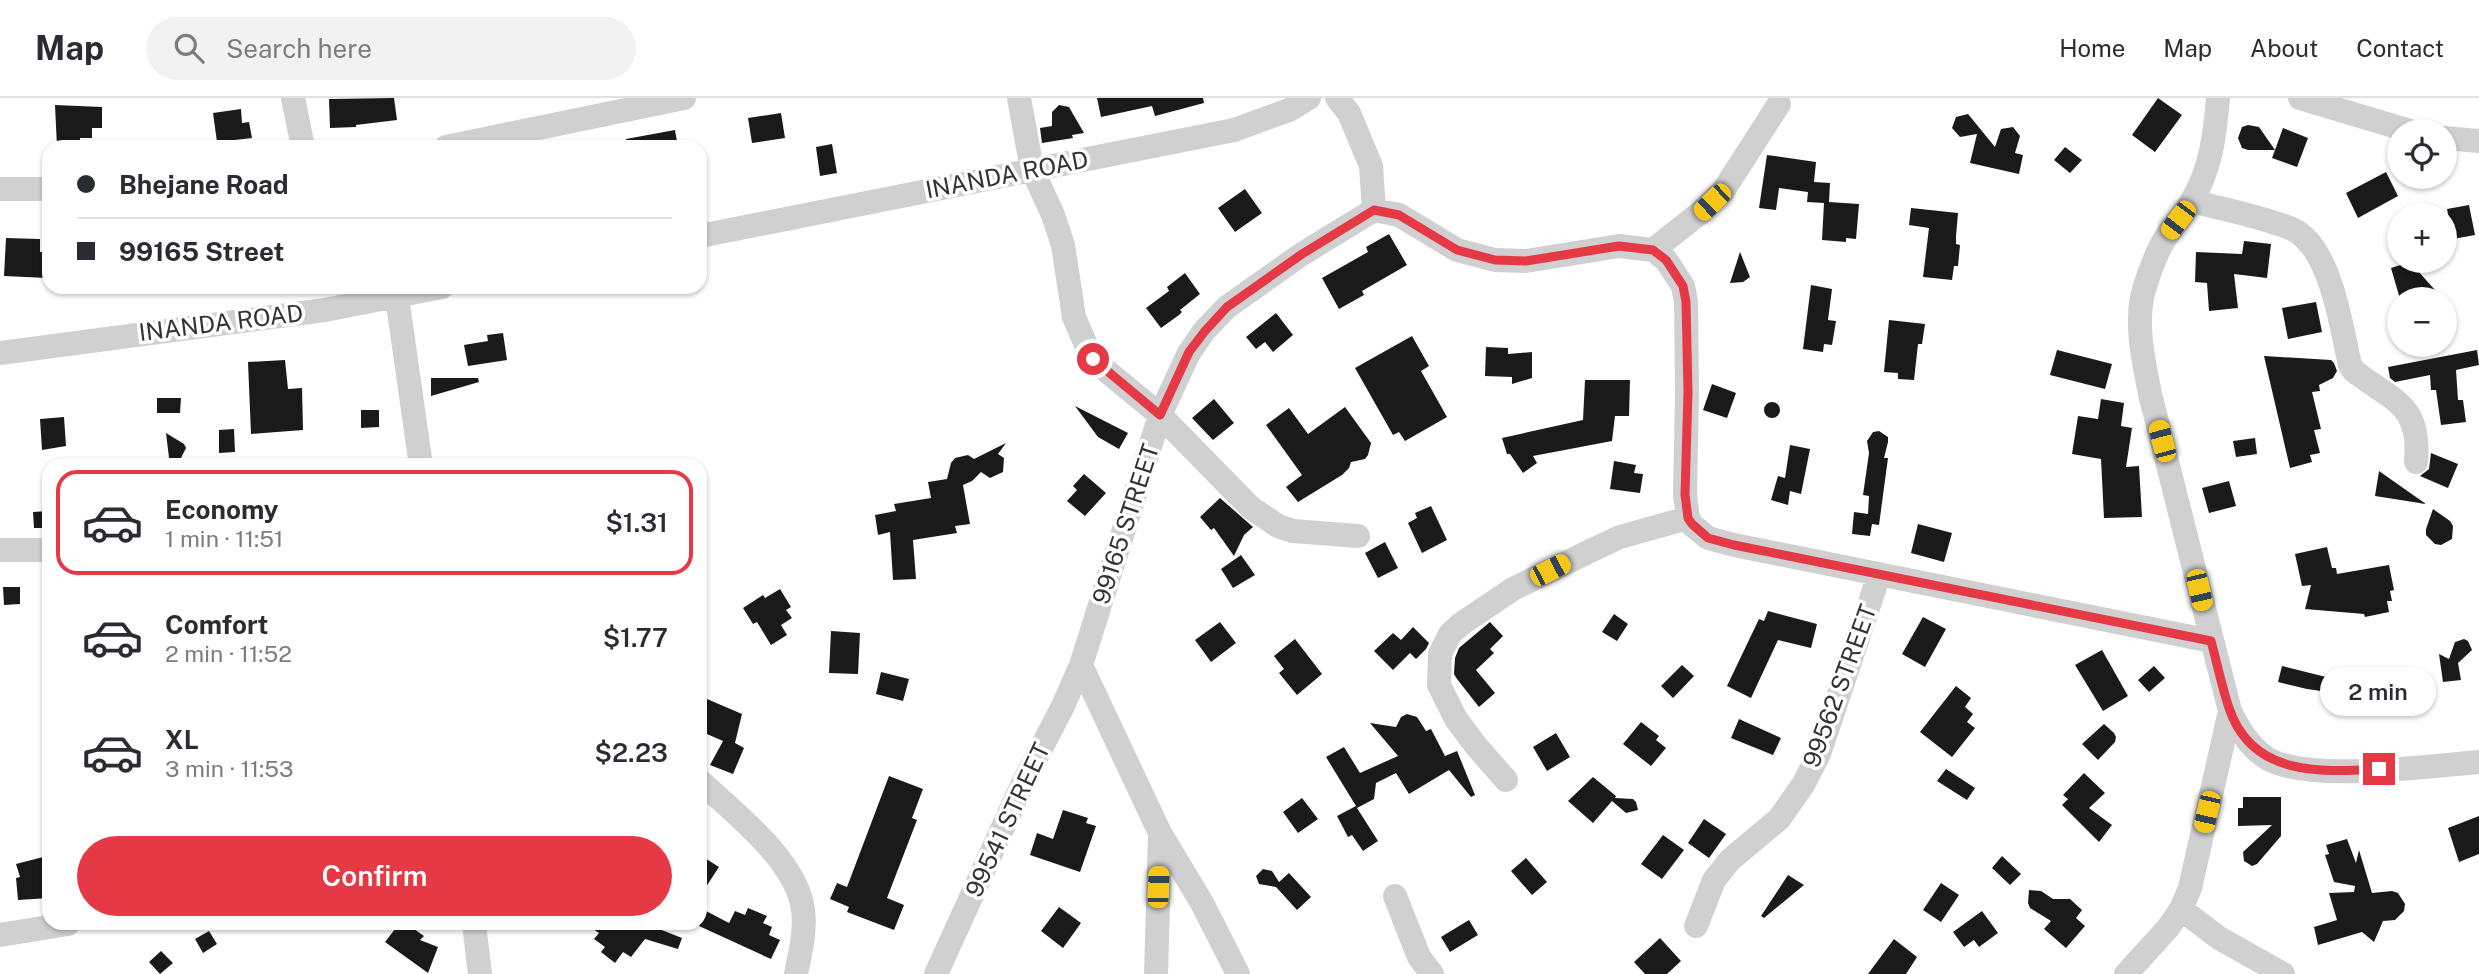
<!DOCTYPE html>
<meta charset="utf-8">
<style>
:root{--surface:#fff;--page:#f2f2f3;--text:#2b2b33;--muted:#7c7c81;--line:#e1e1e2;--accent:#e63946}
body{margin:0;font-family:"Public Sans",sans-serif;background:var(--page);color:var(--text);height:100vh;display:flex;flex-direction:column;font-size:26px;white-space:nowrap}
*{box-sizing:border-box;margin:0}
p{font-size:23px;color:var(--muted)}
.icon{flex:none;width:38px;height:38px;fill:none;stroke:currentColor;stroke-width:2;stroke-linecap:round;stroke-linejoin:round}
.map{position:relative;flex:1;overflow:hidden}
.panel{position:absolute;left:42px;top:360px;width:665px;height:472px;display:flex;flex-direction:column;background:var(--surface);border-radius:21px;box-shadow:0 2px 5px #0004}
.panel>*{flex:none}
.guide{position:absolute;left:42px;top:42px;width:665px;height:154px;border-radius:21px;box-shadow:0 2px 5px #0004;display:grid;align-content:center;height:154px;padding:0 35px;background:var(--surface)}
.controls{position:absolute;left:2387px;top:21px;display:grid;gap:14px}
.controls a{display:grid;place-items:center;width:70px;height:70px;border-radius:50%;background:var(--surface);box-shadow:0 2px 5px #0004;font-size:35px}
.end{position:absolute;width:32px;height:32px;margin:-16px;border:9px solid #e63946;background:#fff;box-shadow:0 0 0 4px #fff}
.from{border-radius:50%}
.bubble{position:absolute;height:49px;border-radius:24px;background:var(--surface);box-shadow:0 2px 5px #0004;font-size:23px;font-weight:600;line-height:49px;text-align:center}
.car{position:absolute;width:21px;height:42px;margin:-21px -10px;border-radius:9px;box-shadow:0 0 5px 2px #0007;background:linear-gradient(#f5c518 24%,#345 0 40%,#f5c518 0 76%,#345 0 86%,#f5c518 0)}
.guide b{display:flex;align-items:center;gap:24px;height:66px;font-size:26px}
.guide b+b{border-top:2px solid var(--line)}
.guide i{width:18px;height:18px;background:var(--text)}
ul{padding:12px 0 0;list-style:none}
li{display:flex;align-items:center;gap:21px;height:105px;margin:0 14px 10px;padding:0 21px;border:4px solid transparent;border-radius:21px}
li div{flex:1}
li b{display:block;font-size:26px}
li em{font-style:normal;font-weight:600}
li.selected{border-color:var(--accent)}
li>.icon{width:63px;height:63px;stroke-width:1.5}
.cta{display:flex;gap:14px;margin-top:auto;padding:14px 35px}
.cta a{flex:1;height:80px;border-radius:42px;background:var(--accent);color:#fff;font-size:28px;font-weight:600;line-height:80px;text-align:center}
header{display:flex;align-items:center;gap:42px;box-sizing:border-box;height:98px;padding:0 35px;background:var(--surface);border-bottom:2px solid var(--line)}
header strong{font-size:33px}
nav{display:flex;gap:38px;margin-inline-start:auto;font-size:24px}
.search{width:490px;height:63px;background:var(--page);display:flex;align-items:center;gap:18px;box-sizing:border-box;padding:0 24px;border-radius:38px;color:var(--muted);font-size:26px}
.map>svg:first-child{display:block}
.building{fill:#1a1a1a}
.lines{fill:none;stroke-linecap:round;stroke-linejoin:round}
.minor{stroke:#d0d0d0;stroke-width:24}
.route{stroke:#e63946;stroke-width:9}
.labels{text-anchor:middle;stroke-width:7;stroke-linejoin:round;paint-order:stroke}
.street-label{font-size:24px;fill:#333;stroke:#fff}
</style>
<header>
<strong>Map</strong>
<div class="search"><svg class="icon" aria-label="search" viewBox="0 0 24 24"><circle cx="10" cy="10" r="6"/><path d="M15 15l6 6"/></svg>Search here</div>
<nav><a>Home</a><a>Map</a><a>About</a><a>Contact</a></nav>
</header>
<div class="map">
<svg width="2479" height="876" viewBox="0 0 2479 876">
<rect width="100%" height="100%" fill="#fff"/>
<path class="building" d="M394,0L397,22L356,27V29L330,30L329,1Z
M1097,0H1203L1204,5L1155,18L1152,8L1101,19Z
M2158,0L2182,17L2155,54L2132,37Z
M55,7L102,9V30H92V40H80V49H57Z
M1059,7L1069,9L1084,35L1072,37L1073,40L1042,45L1040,30L1052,28V14Z
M241,11L242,25L249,24L252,40L217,44L213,15Z
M781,15L785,40L752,45L748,20Z
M1968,16L1995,49L2001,31L2013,29L2020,38L2015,55L2023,57L2019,76L1970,65L1977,36L1960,39L1952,30L1956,19Z
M2248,27L2259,29L2275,52L2283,30L2308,40L2297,69L2272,60L2275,52H2248L2242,50L2238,40L2242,29Z
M675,32L678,49H627L626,41Z
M832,46L837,75L820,78L816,49Z
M2065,49L2082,62L2070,75L2054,62Z
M1767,57L1816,64L1814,84L1830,85L1829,104L1859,106L1856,141L1846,140V144L1822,142L1824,105L1807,104L1808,94L1779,90L1776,112L1759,110Z
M2386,74L2398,98L2358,120L2346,95Z
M1245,91L1262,115L1235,134L1218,110Z
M2469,107L2475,137L2453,141L2447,111Z
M1911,110L1958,115L1956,138V146L1960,147L1958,168H1954L1952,182L1923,179L1929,130L1909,127Z
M1389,136L1407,167L1362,193L1364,197L1339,211L1322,180L1368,154L1366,149Z
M6,140L40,141V154H48L47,180L4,178Z
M2244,143L2271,146L2267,180L2234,176L2238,210L2209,213L2207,185L2195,184L2196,154L2242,156Z
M1740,154L1750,179L1743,184L1730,185Z
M2410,164L2443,201H2400L2391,170Z
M1185,175L1200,196L1180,212L1182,214L1179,217L1161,230L1146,210L1169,193L1167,189Z
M1811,187L1832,191L1828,222L1836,223L1832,247L1824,246L1823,254L1803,251Z
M2316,204L2322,234L2288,241L2282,210Z
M1276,215L1293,237L1273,254L1265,244L1256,251L1246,239Z
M1889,222L1925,226L1922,246H1918L1914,282L1898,281V275L1884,274Z
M503,235L507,262L468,268L464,247L488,243L487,237Z
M1412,238L1429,268L1421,273L1447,319L1405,343L1399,334L1393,337L1355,270Z
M1486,249L1508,250V256L1532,254V280L1512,286V279L1485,278Z
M2057,252L2112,266L2105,291L2050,277Z
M2477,252L2479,267L2456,272L2458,302H2463L2466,324L2441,327L2436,292H2431L2430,277L2395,284L2390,280L2388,269Z
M2264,258L2331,262L2334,265L2337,273L2333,280L2319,287L2320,293L2312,294L2321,331L2314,332L2320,355L2310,357L2312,364L2290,370Z
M285,262L288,291L302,290L303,332L251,336L248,264Z
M431,280H478L479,284L431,298Z
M1585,282H1630L1629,318H1615L1612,343L1533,358L1537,365L1523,375L1510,356H1507L1502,340L1583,322Z
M1712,286L1736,295L1727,320L1703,312Z
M157,300H181L180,315H157Z
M1214,301L1234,325L1213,342L1192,320Z
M2101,301L2124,305L2121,328L2132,330L2126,369L2139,368L2142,419L2104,420L2101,361L2072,356L2078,318L2098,321Z
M1764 312a8 8 0 1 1 16 0a8 8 0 1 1-16 0Z
M1075,308L1128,335L1119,351L1098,339Z
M1345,309L1371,345L1368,357L1365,361L1351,364L1349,370L1342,377L1298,404L1286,389L1302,377L1266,327L1289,310L1308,336Z
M361,312H379V329L361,330Z
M64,319L66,348L42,352L40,321Z
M234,331L235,354L219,355V332Z
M1879,333L1888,339V344L1884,360H1888L1879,427L1872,426L1870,438L1852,436L1854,414L1868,416L1869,398L1863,397L1869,355L1867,343L1873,334Z
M166,335L184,346L186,350L177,368H170Z
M2255,340L2257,356L2236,359L2233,343Z
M1006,345L998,356L1004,360L1003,374L990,380L981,374L972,383L963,387L970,426L955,428L957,435L913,442L916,481L893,482L890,434L878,437L875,417L896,413L894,406L931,400L928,384L947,381L951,365L955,360L968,357L974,361Z
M1790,347L1810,351L1801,396L1790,393L1788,407L1771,402L1778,378L1785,380Z
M2431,355L2458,366L2448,390L2420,378L2429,371Z
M1614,363L1636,367L1634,375L1643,376L1640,395L1610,391Z
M2379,373L2426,406L2375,398Z
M1084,376L1106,395L1085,418L1067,403L1077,392L1073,388Z
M2229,383L2236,408L2209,415L2202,390Z
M1220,400L1253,429L1244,437L1234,458L1214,430L1211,432L1200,419Z
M1431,408L1447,442L1422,455L1408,425L1417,420L1415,415Z
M2433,411L2450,423L2453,428L2452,441L2441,447L2435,446L2426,437V431Z
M49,413V430H34L33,414Z
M1918,426L1952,435L1944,464L1911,455Z
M1385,444L1398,470L1378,480L1365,455Z
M2327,449L2332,470H2336L2337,476L2389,467L2394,492L2390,493L2392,503H2387L2389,514L2365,519L2364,516L2305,511L2311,487L2302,488L2295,456Z
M1241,457L1255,477L1233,490L1221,471Z
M3,489H20V506L4,507Z
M780,491L791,509L786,512L792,520L781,527L787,537L771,547L757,524L753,526L743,510L763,497L765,500Z
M1768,513L1817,526L1811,550L1778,542L1751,600L1727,588L1759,521L1764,523Z
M1614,516L1628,526L1617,543L1602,534Z
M1923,519L1946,531L1925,569L1902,556Z
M1220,524L1236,545L1211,564L1195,542Z
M1490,524L1503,538L1490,551L1494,555L1476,572L1495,595L1479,609L1457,581L1454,576L1455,560L1459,550Z
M1413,529L1429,545L1426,551L1416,561L1410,555L1393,572L1374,553L1393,535L1401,542Z
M831,533L860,535L858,576L829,575Z
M1295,541L1322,576L1297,597L1279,575L1284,571L1274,558Z
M2464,541L2468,543L2472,552L2458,565L2461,582L2443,584L2439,556L2449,561L2455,544Z
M2102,552L2128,598L2103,613L2075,567Z
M1682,567L1694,578L1673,600L1661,588Z
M2154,568L2165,580L2149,594L2138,582Z
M2282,568L2330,580L2328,594L2307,591L2278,584Z
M881,574L909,581L903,603L876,596Z
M1956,588L1971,600L1965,609L1973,616L1967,624L1975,630L1952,659L1920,634Z
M700,598L742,616L735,645L744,650L733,676L710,667L723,643L700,633Z
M1407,616L1417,619L1426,633L1431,631L1445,658L1457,653L1475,697L1471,699L1449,672L1409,696L1396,675L1376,685L1374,701L1357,710L1378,743L1363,753L1352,737L1348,739L1337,718L1356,708L1326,659L1344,649L1360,675L1398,658L1370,625L1396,629L1401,619Z
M1739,621L1781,640L1773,657L1731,640Z
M1641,624L1659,638L1656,642L1666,650L1651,668L1623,646Z
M2104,626L2114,635L2116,639L2115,644L2098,662L2082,646Z
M1556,635L1570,659L1547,673L1533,649Z
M1946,671L1975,690L1967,702L1937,683Z
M2084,675L2105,695L2089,710L2112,727L2099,744L2062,707L2068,701L2063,697Z
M889,678L923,691L912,720L917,722L887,800L904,807L894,832L847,814L849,809L830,801L837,785L847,789Z
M1593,679L1616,698L1615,700L1633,701L1636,704L1638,712L1626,715L1612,703L1593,725L1568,703Z
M2243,699H2281V738L2257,766L2252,768L2244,763L2243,754L2272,727L2238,728V710H2243Z
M1302,700L1318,721L1298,735L1283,714Z
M1063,712L1088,720L1086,725L1096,728L1080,774L1030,757L1037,735L1053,741Z
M2479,718V756L2459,764L2448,730Z
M1704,721L1726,736L1709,760L1688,745Z
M1663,737L1684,752L1662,781L1641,766Z
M2347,741L2356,765L2359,752L2372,795L2392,793L2398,795L2405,806L2404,813L2395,822L2383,823L2374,844L2362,834L2318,847L2314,829L2337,822L2329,795L2354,794L2355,788L2334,784L2325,757L2329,756L2326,747Z
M700,757L719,769L700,798Z
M2002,758L2021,776L2010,787L1992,770Z
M43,759L49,778V800L18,802L16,780L20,779L16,766Z
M1526,760L1547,784L1532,797L1511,773Z
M1263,771L1272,773L1279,784L1289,775L1311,799L1297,812L1276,789L1259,786L1256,778Z
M1788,777L1804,787L1764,820L1761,818Z
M1941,785L1959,797L1941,824L1923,812Z
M2029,792L2041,793L2053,801H2070L2082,812L2076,820L2085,828L2066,850L2044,831L2051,823L2030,810L2028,805Z
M1059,809L1081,825L1063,850L1041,833Z
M748,810L767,818L763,825L772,829L769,837L780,842L771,861L699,828L706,813L729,825L735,813L745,817Z
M1982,813L1998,835L1979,849L1974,842L1964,849L1953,834Z
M1469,822L1478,837L1450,854L1441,839Z
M399,826H407L424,838L420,842L438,849L428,875L385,844Z
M586,826H656L654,829L682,840L678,851L645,841L631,859L623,854L615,865L601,854L605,849L594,841L599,835Z
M209,833L217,846L203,855L195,841Z
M1660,840L1681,863L1667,876H1645L1634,864Z
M1894,841L1917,859L1906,876H1868Z
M161,853L173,865L160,876L149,864Z"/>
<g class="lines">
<path class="minor" d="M293,0L303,49
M1019,0L1032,71L1053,117L1063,147L1074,219L1092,261L1160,317L1250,409L1278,428L1293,433L1358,438
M1337,0L1349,15L1371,68L1374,112
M2218,0C2215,36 2211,72 2191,104C2184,116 2174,127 2166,139C2157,152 2146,183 2142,199C2136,232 2144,264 2150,296L2230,613C2239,631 2251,652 2270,662C2314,684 2428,668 2479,664
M2300,0L2410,33
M2445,40L2479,43
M446,49L684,0
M0,91H49
M2192,103C2225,112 2261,118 2292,131C2331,149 2341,228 2350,267L2354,273C2393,303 2421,306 2416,364
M700,138L1234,32L1289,12L1309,0
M1653,152L1700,115L1723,93L1779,6
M397,199L421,368
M0,255L325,212L442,189
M0,452H49
M1081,567L1160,735L1202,805L1238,876
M2230,613L2190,790L2181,811L2219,840L2283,876
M1506,682L1477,649L1456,621L1439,587L1440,556L1450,536L1461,526L1513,491L1588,454L1620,439L1688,420
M700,683C734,715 797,762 803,812C806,832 800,856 796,876
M1395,798L1419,859L1432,876
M474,826L480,876
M1696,828L1714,782L1730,762L1779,721L1803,687L1819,656L1879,477
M0,837L68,826
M936,876L1024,683L1063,608L1081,567L1160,317L1189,255L1204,233L1227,209L1302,156L1374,112L1399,117L1457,152L1495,162L1526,163L1619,148L1653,152L1666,162L1683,188L1686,204L1687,294L1685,397L1688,420L1692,427L1708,440L1734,447L2211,543
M1156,876L1160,735
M2126,876L2168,830L2181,811"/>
</g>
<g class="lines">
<path class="route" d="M1093,261L1160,317L1189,254L1205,233L1227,209L1302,156L1374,112L1399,117L1457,152L1495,162L1526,163L1619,148L1653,152L1666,162L1683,188L1686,204L1688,294L1685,397L1688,420L1692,426L1708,440L1734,447L2211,543C2217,565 2222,589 2229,610C2252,679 2321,674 2379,671"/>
</g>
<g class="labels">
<g class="street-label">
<text transform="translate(1007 77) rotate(-11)" y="8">INANDA ROAD</text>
<text transform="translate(221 225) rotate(-7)" y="8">INANDA ROAD</text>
<text transform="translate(1126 426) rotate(-72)" y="8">99165 STREET</text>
<text transform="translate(1840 588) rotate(-70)" y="8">99562 STREET</text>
<text transform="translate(1008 722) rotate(-65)" y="8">99541 STREET</text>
</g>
</g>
</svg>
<div class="controls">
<a><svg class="icon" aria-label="locate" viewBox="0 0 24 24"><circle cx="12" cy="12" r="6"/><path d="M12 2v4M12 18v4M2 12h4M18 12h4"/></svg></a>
<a>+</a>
<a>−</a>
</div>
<i class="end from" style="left:1093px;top:261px"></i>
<i class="end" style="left:2379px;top:671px"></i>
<div class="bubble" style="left:2320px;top:569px;width:116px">2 min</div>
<i class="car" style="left:1712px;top:104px;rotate:226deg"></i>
<i class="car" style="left:2178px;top:122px;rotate:217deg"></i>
<i class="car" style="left:2162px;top:343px;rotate:345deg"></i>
<i class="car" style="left:1550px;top:472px;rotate:63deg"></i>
<i class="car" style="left:2199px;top:492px;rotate:167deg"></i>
<i class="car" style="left:2207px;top:714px;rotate:193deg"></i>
<i class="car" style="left:1158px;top:789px;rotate:2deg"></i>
<div class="guide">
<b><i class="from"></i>Bhejane Road</b>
<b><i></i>99165 Street</b>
</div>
<section class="panel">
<ul>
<li class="selected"><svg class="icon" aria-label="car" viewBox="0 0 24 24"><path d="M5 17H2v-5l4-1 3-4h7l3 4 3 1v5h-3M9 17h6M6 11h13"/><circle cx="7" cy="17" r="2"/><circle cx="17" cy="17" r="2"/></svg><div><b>Economy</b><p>1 min · 11:51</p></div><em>$1.31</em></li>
<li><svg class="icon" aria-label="car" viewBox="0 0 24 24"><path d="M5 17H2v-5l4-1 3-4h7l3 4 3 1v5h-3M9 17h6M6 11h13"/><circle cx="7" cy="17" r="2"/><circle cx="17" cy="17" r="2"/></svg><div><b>Comfort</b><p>2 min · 11:52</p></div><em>$1.77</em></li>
<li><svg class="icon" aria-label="car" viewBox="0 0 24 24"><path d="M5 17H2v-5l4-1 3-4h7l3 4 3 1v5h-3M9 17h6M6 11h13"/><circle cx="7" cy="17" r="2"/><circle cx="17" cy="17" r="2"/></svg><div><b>XL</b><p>3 min · 11:53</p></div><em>$2.23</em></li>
</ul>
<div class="cta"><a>Confirm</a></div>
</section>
</div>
